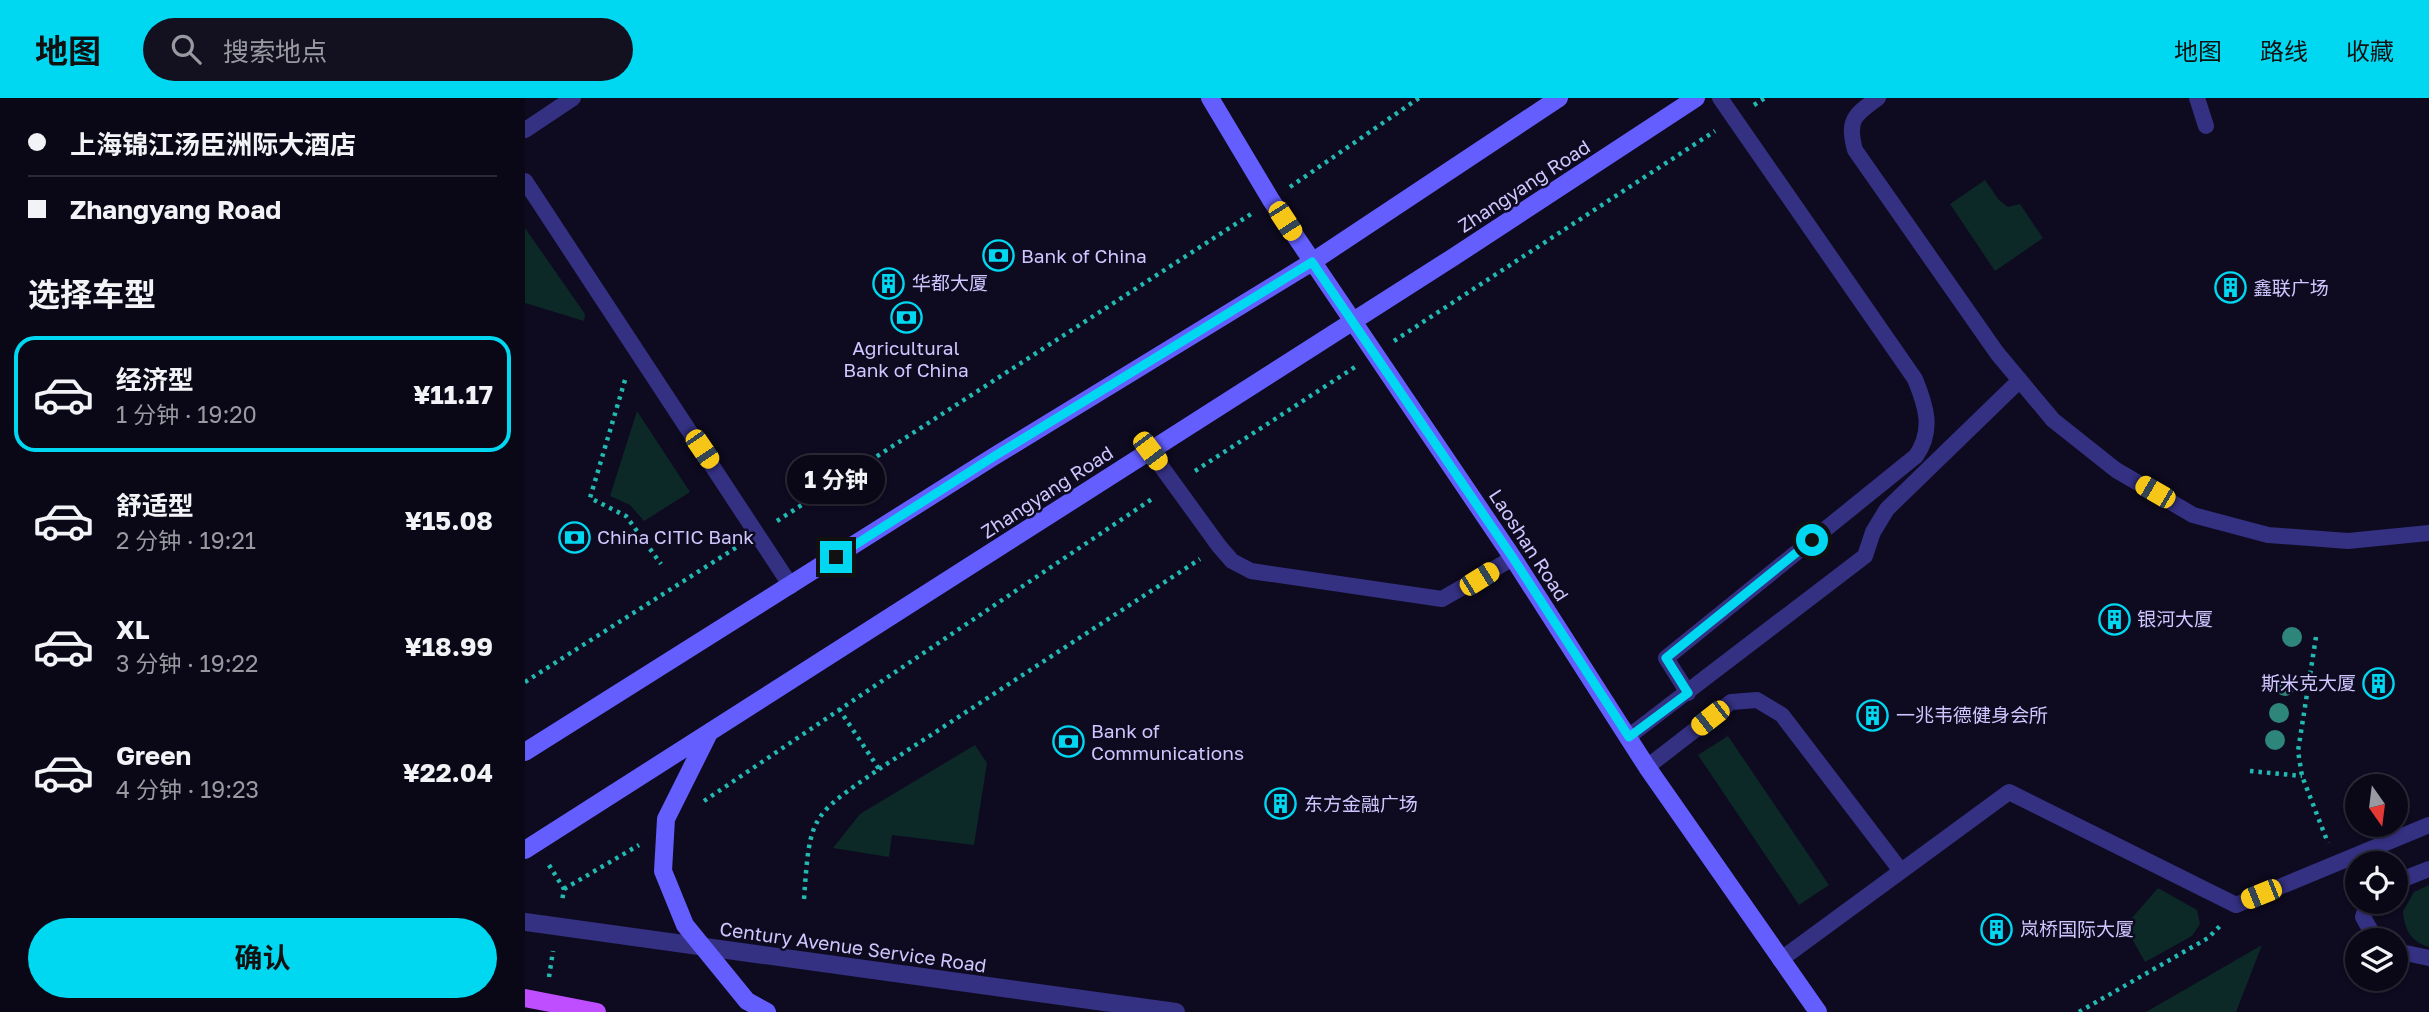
<!DOCTYPE html>
<html lang="zh">
<meta charset="utf-8">
<style>
:root{--surface:#0a0817;--page:#131120;--text:#f1f3f6;--muted:#999aa1;--line:#2a2936;--accent:#00d8f2}
body{margin:0;font-family:"Golos Text","Noto Sans SC",sans-serif;background:var(--page);color:var(--text);height:100vh;display:flex;flex-direction:column;font-size:26px;white-space:nowrap}
*{box-sizing:border-box;margin:0}
p{font-size:23px;color:var(--muted)}
.icon{flex:none;width:38px;height:38px;fill:none;stroke:currentColor;stroke-width:2;stroke-linecap:round;stroke-linejoin:round}
.map{position:relative;flex:1;overflow:hidden}
.side{display:flex;flex-direction:column;background:var(--surface);width:525px}
.side>*{flex:none}
.guide{display:grid;align-content:center;height:154px;padding:0 28px;background:var(--surface)}
.needle{width:46px;rotate:166deg}
.fabs{position:absolute;left:1820px;top:676px;display:grid;gap:14px}
.fabs a{display:grid;place-items:center;width:63px;height:63px;border-radius:50%;background:var(--surface);box-shadow:0 2px 5px #0004,0 0 0 2px var(--line);font-size:35px}
.end{position:absolute;width:32px;height:32px;margin:-16px;border:9px solid #00d8f2;background:#111;box-shadow:0 0 0 4px #111}
.from{border-radius:50%}
.bubble{position:absolute;height:49px;border-radius:24px;background:var(--surface);box-shadow:0 2px 5px #0004,0 0 0 2px var(--line);font-size:23px;font-weight:700;line-height:49px;text-align:center}
.car{position:absolute;width:21px;height:42px;margin:-21px -10px;border-radius:9px;box-shadow:0 0 5px 2px #0007;background:linear-gradient(#f5c518 24%,#345 0 40%,#f5c518 0 76%,#345 0 86%,#f5c518 0)}
.guide b{display:flex;align-items:center;gap:24px;height:66px;font-size:26px}
.guide b+b{border-top:2px solid var(--line)}
.guide i{width:18px;height:18px;background:var(--text)}
ul{padding:0;list-style:none}
li{display:flex;align-items:center;gap:21px;height:116px;margin:0 14px 10px;padding:0 14px;border:4px solid transparent;border-radius:21px}
li div{flex:1}
li b{display:block;font-size:26px}
li em{font-style:normal;font-weight:700}
li.current{border-color:var(--accent)}
li>.icon{width:63px;height:63px;stroke-width:1.5}
h2{padding:0 28px;font-size:32px;line-height:84px}
.button{display:flex;gap:14px;margin-top:auto;padding:14px 28px}
.button a{flex:1;height:80px;border-radius:42px;background:var(--accent);color:#111;font-size:28px;font-weight:700;line-height:80px;text-align:center}
header{display:flex;align-items:center;gap:42px;box-sizing:border-box;height:98px;padding:0 35px;background:var(--accent);color:#111}
header strong{font-size:33px}
nav{display:flex;gap:38px;margin-inline-start:auto;font-size:24px}
.search{width:490px;height:63px;background:var(--page);display:flex;align-items:center;gap:18px;box-sizing:border-box;padding:0 24px;border-radius:38px;color:var(--muted);font-size:26px}
main{display:flex;flex:1;min-height:0}
.map>svg:first-child{display:block}
.green{fill:#0c2928}
.lines{fill:none;stroke-linecap:round;stroke-linejoin:round}
.path{stroke:#21b9b1;stroke-width:4.5;stroke-dasharray:3.5 5;stroke-linecap:butt}
.lane{stroke:#343082;stroke-width:16}
.street{stroke:#343082;stroke-width:18}
.secondary{stroke:#645eff;stroke-width:18}
.primary{stroke:#be4eff;stroke-width:18}
.tree{fill:#2e8579}
.route{stroke:#00d8f2;stroke-width:9}
.labels{text-anchor:middle;stroke-width:5;stroke-linejoin:round;paint-order:stroke}
.street-label{font-size:19px;fill:#cec7ff;stroke:#0e0a1f}
.poi-label{font-size:19px;fill:#cec7ff;stroke:#0e0a1f;text-anchor:start}
</style>
<header>
<strong>地图</strong>
<div class="search"><svg class="icon" aria-label="search" viewBox="0 0 24 24"><circle cx="10" cy="10" r="6"/><path d="M15 15l6 6"/></svg>搜索地点</div>
<nav><a>地图</a><a>路线</a><a>收藏</a></nav>
</header>
<main>
<section class="side">
<div class="guide">
<b><i class="from"></i>上海锦江汤臣洲际大酒店</b>
<b><i></i>Zhangyang Road</b>
</div>
<h2>选择车型</h2>
<ul>
<li class="current"><svg class="icon" aria-label="car" viewBox="0 0 24 24"><path d="M5 17H2v-5l4-1 3-4h7l3 4 3 1v5h-3M9 17h6M6 11h13"/><circle cx="7" cy="17" r="2"/><circle cx="17" cy="17" r="2"/></svg><div><b>经济型</b><p>1 分钟 · 19:20</p></div><em>¥11.17</em></li>
<li><svg class="icon" aria-label="car" viewBox="0 0 24 24"><path d="M5 17H2v-5l4-1 3-4h7l3 4 3 1v5h-3M9 17h6M6 11h13"/><circle cx="7" cy="17" r="2"/><circle cx="17" cy="17" r="2"/></svg><div><b>舒适型</b><p>2 分钟 · 19:21</p></div><em>¥15.08</em></li>
<li><svg class="icon" aria-label="car" viewBox="0 0 24 24"><path d="M5 17H2v-5l4-1 3-4h7l3 4 3 1v5h-3M9 17h6M6 11h13"/><circle cx="7" cy="17" r="2"/><circle cx="17" cy="17" r="2"/></svg><div><b>XL</b><p>3 分钟 · 19:22</p></div><em>¥18.99</em></li>
<li><svg class="icon" aria-label="car" viewBox="0 0 24 24"><path d="M5 17H2v-5l4-1 3-4h7l3 4 3 1v5h-3M9 17h6M6 11h13"/><circle cx="7" cy="17" r="2"/><circle cx="17" cy="17" r="2"/></svg><div><b>Green</b><p>4 分钟 · 19:23</p></div><em>¥22.04</em></li>
</ul>
<div class="button"><a>确认</a></div>
</section>
<div class="map">
<svg width="1904" height="914" viewBox="0 0 1904 914">
<rect width="100%" height="100%" fill="#0e0a1f"/>
<path class="green" d="M1460,82L1474,102L1483,109L1495,106L1518,140L1470,173L1425,106Z
M0,130L60,216L59,223L0,205Z
M112,313L165,394L119,423L105,407L85,398Z
M1203,638L1304,787L1274,807L1173,657Z
M450,647L462,665L449,747L367,737L364,759L308,750L335,716Z
M1904,787V849C1886,844 1879,831 1878,813L1889,794Z
M1633,790L1672,812L1675,826L1667,838L1620,864L1600,828Z
M1737,847L1711,914H1621Z"/>
<g class="lines">
<path class="path" d="M1229,7L1240,0
M765,89L894,0
M869,243L1190,33
M100,282L65,400L101,418L136,466
M670,373L830,269
M252,423L726,116
M1791,539L1773,653L1777,678L1803,745
M0,584L212,449
M354,671L675,461
M1725,673L1777,678
M179,703L630,399
M24,767L39,791L37,803
M39,791L114,747
M279,801C285,717 285,719 354,671L314,611
M24,879L28,853
M1554,914L1683,840L1696,827"/>
<path class="lane" d="M1353,0C1329,17 1322,22 1330,52L1472,255L1528,322L1591,372L1668,417L1743,437L1823,443L1904,435
M1672,0L1681,28
M0,32L48,0
M0,83L266,488
M625,353L694,448L707,463L726,473L917,501L988,460
M1163,595L1141,560L1391,358C1409,332 1401,308 1390,281L1195,0
M1103,639L1340,458L1348,434L1362,411L1495,282
M1122,669L1206,604L1232,602L1257,617L1376,773
M1871,784L1904,771
M1843,803L1838,819L1851,842
M1871,853L1904,860
M1255,862L1484,694L1711,807L1904,727"/>
<path class="street" d="M0,824L651,914"/>
<path class="secondary" d="M685,0L746,102L988,460L1122,669L1293,914
M183,637L141,721L138,773L160,827L222,903L242,914
M0,654L468,359L787,164L1034,0
M0,752L927,160L1171,0"/>
<path class="primary" d="M0,900L72,914"/>
</g>
<g class="tree">
<circle cx="1767" cy="539" r="10"/>
<circle cx="1760" cy="588" r="10"/>
<circle cx="1754" cy="615" r="10"/>
<circle cx="1750" cy="642" r="10"/>
</g>
<g class="lines">
<path class="route" d="M311,459L468,359L787,164L988,460L1104,639L1163,595L1141,560L1287,442"/>
</g>
<defs>
<symbol id="bank-ring" viewBox="-11 -11 22 22"><circle r="9.5" fill="#0e0a1f" stroke="#00d8f2" stroke-width="1.5"/><path d="M-6-4H6V4H-6ZM0-2.3a2.3 2.3 0 1 0 0 4.6a2.3 2.3 0 1 0 0-4.6Z" fill="#00d8f2"/></symbol>
<symbol id="building-ring" viewBox="-11 -11 22 22"><circle r="9.5" fill="#0e0a1f" stroke="#00d8f2" stroke-width="1.5"/><path d="M-4-6H4V6H1V3H-1V6H-4ZM-2.5-4.3h1.7v1.8h-1.7ZM.8-4.3h1.7v1.8H.8ZM-2.5-1h1.7V.8h-1.7ZM.8-1h1.7V.8H.8Z" fill="#00d8f2"/></symbol>
</defs>
<g fill-rule="evenodd">
<use href="#bank-ring" x="456" y="140" width="35" height="35"/>
<use href="#building-ring" x="346" y="168" width="35" height="35"/>
<use href="#building-ring" x="1688" y="172" width="35" height="35"/>
<use href="#bank-ring" x="364" y="202" width="35" height="35"/>
<use href="#bank-ring" x="32" y="422" width="35" height="35"/>
<use href="#building-ring" x="1572" y="504" width="35" height="35"/>
<use href="#building-ring" x="1836" y="568" width="35" height="35"/>
<use href="#building-ring" x="1330" y="600" width="35" height="35"/>
<use href="#bank-ring" x="526" y="626" width="35" height="35"/>
<use href="#building-ring" x="738" y="688" width="35" height="35"/>
<use href="#building-ring" x="1454" y="814" width="35" height="35"/>
</g>
<g class="labels">
<g class="street-label">
<text transform="translate(999 88) rotate(-33)" y="7">Zhangyang Road</text>
<text transform="translate(522 394) rotate(-33)" y="7">Zhangyang Road</text>
<text transform="translate(1004 447) rotate(57)" y="7">Laoshan Road</text>
<text transform="translate(328 849) rotate(8)" y="7">Century Avenue Service Road</text>
</g>
<g class="poi-label">
<text x="496" y="165">Bank of China</text>
<text x="387" y="192">华都大厦</text>
<text x="1728" y="197">鑫联广场</text>
<text x="381" y="257" text-anchor="middle">Agricultural<tspan x="381" dy="22">Bank of China</tspan></text>
<text x="72" y="446">China CITIC Bank</text>
<text x="1612" y="528">银河大厦</text>
<text x="1831" y="592" text-anchor="end">斯米克大厦</text>
<text x="1371" y="624">一兆韦德健身会所</text>
<text x="566" y="640">Bank of<tspan x="566" dy="22">Communications</tspan></text>
<text x="779" y="713">东方金融广场</text>
<text x="1495" y="838">岚桥国际大厦</text>
</g>
</g>
</svg>
<div class="fabs">
<a><svg class="needle" viewBox="-14 -14 28 28"><path d="M0-13l5 13h-10z" fill="#e53935"/><path d="M0 13l5-13h-10z" fill="#999aa1"/></svg></a>
<a><svg class="icon" aria-label="locate" viewBox="0 0 24 24"><circle cx="12" cy="12" r="6"/><path d="M12 2v4M12 18v4M2 12h4M18 12h4"/></svg></a>
<a><svg class="icon" aria-label="layers" viewBox="0 0 24 24"><path d="M12 4l9 5-9 5-9-5zM3 14l9 5 9-5"/></svg></a>
</div>
<i class="end from" style="left:1287px;top:442px"></i>
<i class="end" style="left:311px;top:459px"></i>
<div class="bubble" style="left:262px;top:357px;width:98px">1 分钟</div>
<i class="car" style="left:760px;top:123px;rotate:147deg"></i>
<i class="car" style="left:177px;top:351px;rotate:146deg"></i>
<i class="car" style="left:625px;top:353px;rotate:143deg"></i>
<i class="car" style="left:1630px;top:394px;rotate:300deg"></i>
<i class="car" style="left:954px;top:481px;rotate:58deg"></i>
<i class="car" style="left:1185px;top:620px;rotate:232deg"></i>
<i class="car" style="left:1736px;top:796px;rotate:248deg"></i>
</div>
</main>
